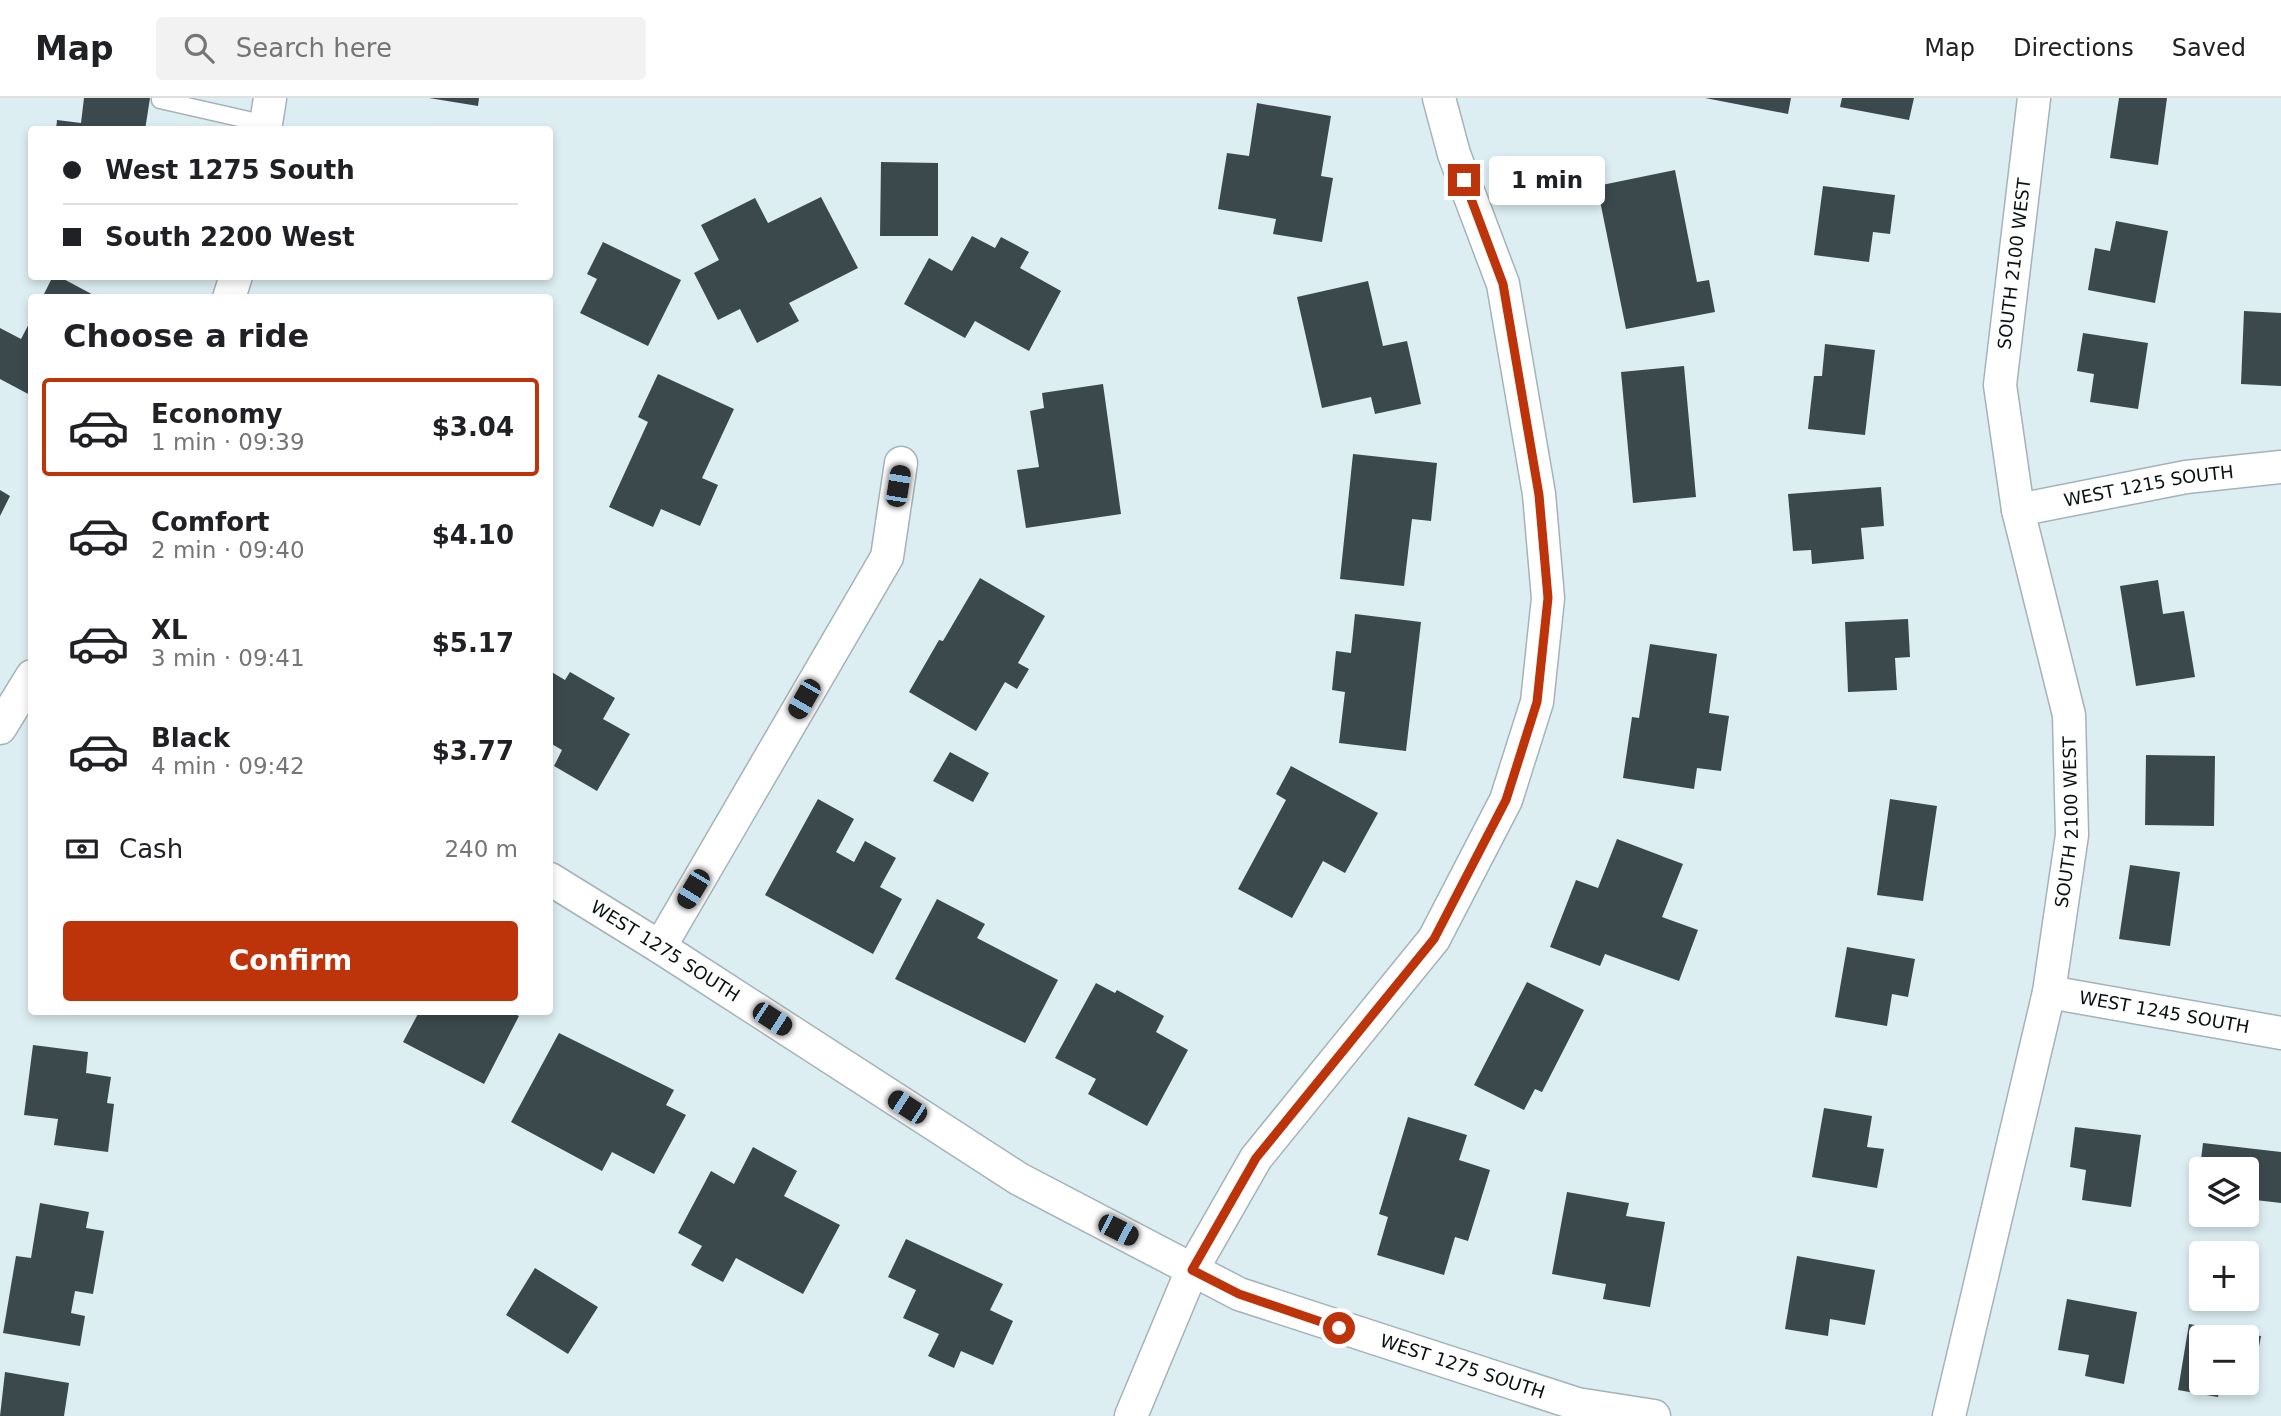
<!DOCTYPE html>
<meta charset="utf-8">
<style>
:root{--surface:#fff;--page:#f2f2f2;--text:#202124;--muted:#757577;--line:#e0e0e0;--accent:#bd340a}
body{margin:0;font-family:"DejaVu Sans",sans-serif;background:var(--page);color:var(--text);height:100vh;display:flex;flex-direction:column;font-size:26px;white-space:nowrap}
*{box-sizing:border-box;margin:0}
p{font-size:23px;color:var(--muted)}
.icon{flex:none;width:38px;height:38px;fill:none;stroke:currentColor;stroke-width:2;stroke-linecap:round;stroke-linejoin:round}
.map{position:relative;flex:1;overflow:hidden}
.side{position:absolute;left:28px;top:196px;width:525px;height:721px;display:flex;flex-direction:column;background:var(--surface);border-radius:7px;box-shadow:0 4px 10px #0003}
.side>*{flex:none}
.guide{position:absolute;left:28px;top:28px;width:525px;height:154px;border-radius:7px;box-shadow:0 4px 10px #0003;display:grid;align-content:center;height:154px;padding:0 35px;background:var(--surface)}
.buttons{position:absolute;left:2189px;top:1059px;display:grid;gap:14px}
.buttons a{display:grid;place-items:center;width:70px;height:70px;border-radius:7px;background:var(--surface);box-shadow:0 4px 10px #0003;font-size:35px}
.end{position:absolute;width:32px;height:32px;margin:-16px;border:9px solid #bd340a;background:#fff;box-shadow:0 0 0 4px #fff}
.from{border-radius:50%}
.bubble{position:absolute;height:49px;border-radius:7px;background:var(--surface);box-shadow:0 4px 10px #0003;font-size:23px;font-weight:600;line-height:49px;text-align:center}
.car{position:absolute;width:21px;height:42px;margin:-21px -10px;border-radius:9px;box-shadow:0 0 5px 2px #0007;background:linear-gradient(#222 24%,#8ab4d8 0 40%,#222 0 76%,#8ab4d8 0 86%,#222 0)}
.guide b{display:flex;align-items:center;gap:24px;height:66px;font-size:26px}
.guide b+b{border-top:2px solid var(--line)}
.guide i{width:18px;height:18px;background:var(--text)}
ul{padding:0;list-style:none}
li{display:flex;align-items:center;gap:21px;height:98px;margin:0 14px 10px;padding:0 21px;border:4px solid transparent;border-radius:7px}
li div{flex:1}
li b{display:block;font-size:26px}
li em{font-style:normal;font-weight:600}
li.on{border-color:var(--accent)}
li>.icon{width:63px;height:63px;stroke-width:1.5}
h2{padding:0 35px;font-size:32px;line-height:84px}
.pay{display:flex;align-items:center;gap:18px;height:77px;padding:0 35px;font-size:26px}
.pay p{margin-inline-start:auto}
.primary-button{display:flex;gap:14px;margin-top:auto;padding:14px 35px}
.primary-button a{flex:1;height:80px;border-radius:7px;background:var(--accent);color:#fff;font-size:28px;font-weight:600;line-height:80px;text-align:center}
header{display:flex;align-items:center;gap:42px;box-sizing:border-box;height:98px;padding:0 35px;background:var(--surface);border-bottom:2px solid var(--line)}
header strong{font-size:33px}
nav{display:flex;gap:38px;margin-inline-start:auto;font-size:24px}
.search{width:490px;height:63px;background:var(--page);display:flex;align-items:center;gap:18px;box-sizing:border-box;padding:0 24px;border-radius:7px;color:var(--muted);font-size:26px}
.map>svg:first-child{display:block}
.building{fill:#3b494c}
.lines{fill:none;stroke-linecap:round;stroke-linejoin:round}
.lane-casing{stroke:#a4b3b8;stroke-width:19}
.street-casing{stroke:#a4b3b8;stroke-width:35}
.lane{stroke:#fff;stroke-width:16}
.street{stroke:#fff;stroke-width:32}
.route{stroke:#bd340a;stroke-width:9}
.labels{text-anchor:middle;stroke-width:7;stroke-linejoin:round;paint-order:stroke}
.street-label{font-size:18px;fill:#0b1112;stroke:#ddeef2}
</style>
<header>
<strong>Map</strong>
<div class="search"><svg class="icon" aria-label="search" viewBox="0 0 24 24"><circle cx="10" cy="10" r="6"/><path d="M15 15l6 6"/></svg>Search here</div>
<nav><a>Map</a><a>Directions</a><a>Saved</a></nav>
</header>
<div class="map">
<svg width="2281" height="1318" viewBox="0 0 2281 1318">
<rect width="100%" height="100%" fill="#ddeef2"/>
<path class="building" d="M84,0H150L145,32H56L57,22L81,25Z
M429,0H479L478,8Z
M1705,0H1791L1788,16Z
M1842,0H1914L1909,22L1840,9Z
M2119,0H2167L2158,67L2110,60Z
M1257,5L1331,18L1321,78L1333,80L1322,144L1273,136L1276,121L1218,111L1227,55L1249,58Z
M881,64L938,65V138H880Z
M1675,72L1697,184L1709,182L1715,214L1626,231L1597,88Z
M1823,88L1895,97L1890,136L1873,134L1869,164L1814,157Z
M821,99L858,170L789,205L799,223L757,245L740,211L718,222L694,175L719,162L701,127L755,100L768,125Z
M2116,123L2168,133L2155,205L2088,192L2095,150L2110,153Z
M972,138L995,150L1001,139L1029,154L1020,170L1061,193L1029,253L975,223L965,240L904,206L929,160L952,173Z
M603,144L681,182L648,248L580,215L597,181L587,176Z
M53,178H58L99,200H42Z
M1368,183L1383,248L1407,243L1421,306L1375,316L1371,299L1322,310L1297,199Z
M2244,213L2281,215V288L2241,286Z
M32,220V298L0,281V230L21,241Z
M2083,235L2148,245L2138,311L2090,304L2094,276L2077,273Z
M1825,246L1875,252L1865,337L1808,331L1814,278H1822Z
M1684,268L1696,399L1633,405L1621,274Z
M658,276L734,311L702,380L718,387L700,428L661,411L653,429L609,409L648,324L638,319Z
M1103,286L1121,416L1026,430L1017,372L1039,369L1030,313L1044,310L1042,295Z
M1353,356L1437,365L1431,423L1412,421L1404,488L1340,481Z
M1881,389L1884,428L1861,430L1864,461L1812,466L1811,452L1793,453L1788,396Z
M0,392L10,398L0,418Z
M980,480L1045,518L1018,565L1029,571L1017,591L1005,584L976,633L909,594L939,542L943,543Z
M2158,482L2163,516L2184,513L2195,579L2136,588L2120,488Z
M1355,516L1421,524L1406,653L1339,645L1345,594L1332,592L1336,553L1351,555Z
M1908,521L1910,559L1895,560L1897,592L1848,594L1845,524Z
M1650,546L1717,556L1709,615L1729,618L1721,673L1697,670L1694,691L1623,680L1632,619L1639,620Z
M550,573L565,582L570,574L615,600L603,621L630,636L597,693L554,668L562,652L550,645Z
M950,654L989,675L973,704L933,683Z
M2146,657L2215,658L2214,728L2145,727Z
M1291,668L1378,715L1345,775L1323,763L1292,820L1238,791L1286,702L1276,696Z
M818,701L854,721L836,754L854,764L865,743L896,760L880,789L902,801L873,856L765,797Z
M1890,701L1937,708L1923,803L1877,797Z
M1617,741L1683,766L1662,819L1698,832L1679,883L1605,856L1600,868L1550,849L1576,782L1598,790Z
M2130,767L2180,774L2170,848L2119,841Z
M937,801L985,826L977,840L1058,882L1025,945L895,881Z
M1847,849L1915,861L1908,899L1892,896L1887,928L1835,919Z
M1527,884L1584,912L1542,994L1535,991L1524,1012L1474,987Z
M1096,885L1115,895L1117,892L1164,918L1156,934L1188,952L1147,1028L1088,996L1096,981L1055,960Z
M419,914H511L519,918L484,986L403,944Z
M559,935L674,992L666,1007L686,1017L654,1076L612,1054L602,1073L511,1024Z
M33,947L88,954L86,975L111,979L107,1005L114,1006L108,1054L54,1047L58,1021L24,1017Z
M1824,1010L1872,1018L1867,1049L1884,1051L1877,1090L1812,1079Z
M1408,1019L1467,1037L1459,1062L1490,1072L1468,1143L1455,1139L1444,1177L1377,1157L1388,1119L1379,1116Z
M2075,1029L2141,1037L2131,1109L2082,1102L2086,1072L2070,1069Z
M2203,1045L2281,1054V1105L2247,1101V1071H2202V1095L2197,1094Z
M753,1049L797,1073L784,1098L840,1127L803,1196L736,1160L723,1184L691,1167L702,1148L678,1135L711,1073L734,1086Z
M1567,1094L1629,1105L1626,1118L1665,1124L1650,1209L1603,1201L1606,1186L1552,1176Z
M40,1105L89,1114L86,1130L104,1133L93,1196L75,1193L71,1215L85,1218L80,1248L3,1235L16,1158L31,1160Z
M906,1141L1003,1186L990,1212L1013,1223L993,1267L961,1253L954,1270L928,1258L939,1236L903,1220L916,1192L888,1179Z
M1797,1158L1875,1172L1865,1227L1830,1221L1828,1238L1785,1231Z
M535,1170L598,1209L568,1256L506,1217Z
M2067,1201L2137,1214L2124,1286L2085,1278L2089,1257L2058,1252Z
M2189,1226L2261,1238L2252,1286L2247,1285V1239H2202V1284H2220L2218,1299L2178,1292Z
M5,1274L69,1285L64,1318H0Z"/>
<g class="lines">
<defs>
<path id="lane" d="M160,2L266,26"/>
<g id="street">
<path d="M265,32L270,0"/>
<path d="M229,200L236,178"/>
<path id="s1" d="M2018,412L2186,379L2281,369"/>
<path d="M0,630L32,578"/>
<path id="s2" d="M550,781L660,849L1019,1081L1239,1196L1577,1306L1654,1318"/>
<path d="M660,849L887,459L901,365"/>
<path id="s3" d="M2049,894L2281,935"/>
<path d="M1131,1318L1192,1172L1256,1060L1434,841L1506,702L1537,604L1548,500L1539,396L1503,186L1454,56L1439,0"/>
<path id="s4" d="M1949,1318L2049,894L2072,737L2069,617L2018,412L2000,287L2034,0"/>
</g>
</defs>
<use href="#lane" class="lane-casing"/>
<use href="#street" class="street-casing"/>
<use href="#lane" class="lane"/>
<use href="#street" class="street"/>
</g>
<g class="lines">
<path class="route" d="M1339,1230L1239,1196L1192,1172L1256,1060L1434,841L1506,702L1537,604L1548,500L1539,397L1503,186L1464,82"/>
</g>
<g class="labels">
<g class="street-label">
<text dy="6" stroke="none"><textPath href="#s4" startOffset="1174">SOUTH 2100 WEST</textPath></text>
<text dy="6" stroke="none"><textPath href="#s1" startOffset="133">WEST 1215 SOUTH</textPath></text>
<text dy="6" stroke="none"><textPath href="#s4" startOffset="607">SOUTH 2100 WEST</textPath></text>
<text dy="6" stroke="none"><textPath href="#s2" startOffset="136">WEST 1275 SOUTH</textPath></text>
<text dy="6" stroke="none"><textPath href="#s3" startOffset="117">WEST 1245 SOUTH</textPath></text>
<text dy="6" stroke="none"><textPath href="#s2" startOffset="1040">WEST 1275 SOUTH</textPath></text>
</g>
</g>
</svg>
<div class="buttons">
<a><svg class="icon" aria-label="layers" viewBox="0 0 24 24"><path d="M12 4l9 5-9 5-9-5zM3 14l9 5 9-5"/></svg></a>
<a>+</a>
<a>−</a>
</div>
<i class="end from" style="left:1339px;top:1230px"></i>
<i class="end" style="left:1464px;top:82px"></i>
<div class="bubble" style="left:1489px;top:58px;width:116px">1 min</div>
<i class="car" style="left:898px;top:388px;rotate:9deg"></i>
<i class="car" style="left:804px;top:601px;rotate:210deg"></i>
<i class="car" style="left:693px;top:791px;rotate:211deg"></i>
<i class="car" style="left:772px;top:921px;rotate:123deg"></i>
<i class="car" style="left:907px;top:1009px;rotate:303deg"></i>
<i class="car" style="left:1118px;top:1132px;rotate:117deg"></i>
<div class="guide">
<b><i class="from"></i>West 1275 South</b>
<b><i></i>South 2200 West</b>
</div>
<section class="side">
<h2>Choose a ride</h2>
<ul>
<li class="on"><svg class="icon" aria-label="car" viewBox="0 0 24 24"><path d="M5 17H2v-5l4-1 3-4h7l3 4 3 1v5h-3M9 17h6M6 11h13"/><circle cx="7" cy="17" r="2"/><circle cx="17" cy="17" r="2"/></svg><div><b>Economy</b><p>1 min · 09:39</p></div><em>$3.04</em></li>
<li><svg class="icon" aria-label="car" viewBox="0 0 24 24"><path d="M5 17H2v-5l4-1 3-4h7l3 4 3 1v5h-3M9 17h6M6 11h13"/><circle cx="7" cy="17" r="2"/><circle cx="17" cy="17" r="2"/></svg><div><b>Comfort</b><p>2 min · 09:40</p></div><em>$4.10</em></li>
<li><svg class="icon" aria-label="car" viewBox="0 0 24 24"><path d="M5 17H2v-5l4-1 3-4h7l3 4 3 1v5h-3M9 17h6M6 11h13"/><circle cx="7" cy="17" r="2"/><circle cx="17" cy="17" r="2"/></svg><div><b>XL</b><p>3 min · 09:41</p></div><em>$5.17</em></li>
<li><svg class="icon" aria-label="car" viewBox="0 0 24 24"><path d="M5 17H2v-5l4-1 3-4h7l3 4 3 1v5h-3M9 17h6M6 11h13"/><circle cx="7" cy="17" r="2"/><circle cx="17" cy="17" r="2"/></svg><div><b>Black</b><p>4 min · 09:42</p></div><em>$3.77</em></li>
</ul>
<div class="pay"><svg class="icon" aria-label="cash" viewBox="0 0 24 24"><path d="M3 7h18v10H3z"/><circle cx="12" cy="12" r="2"/></svg>Cash<p>240 m</p></div>
<div class="primary-button"><a>Confirm</a></div>
</section>
</div>
